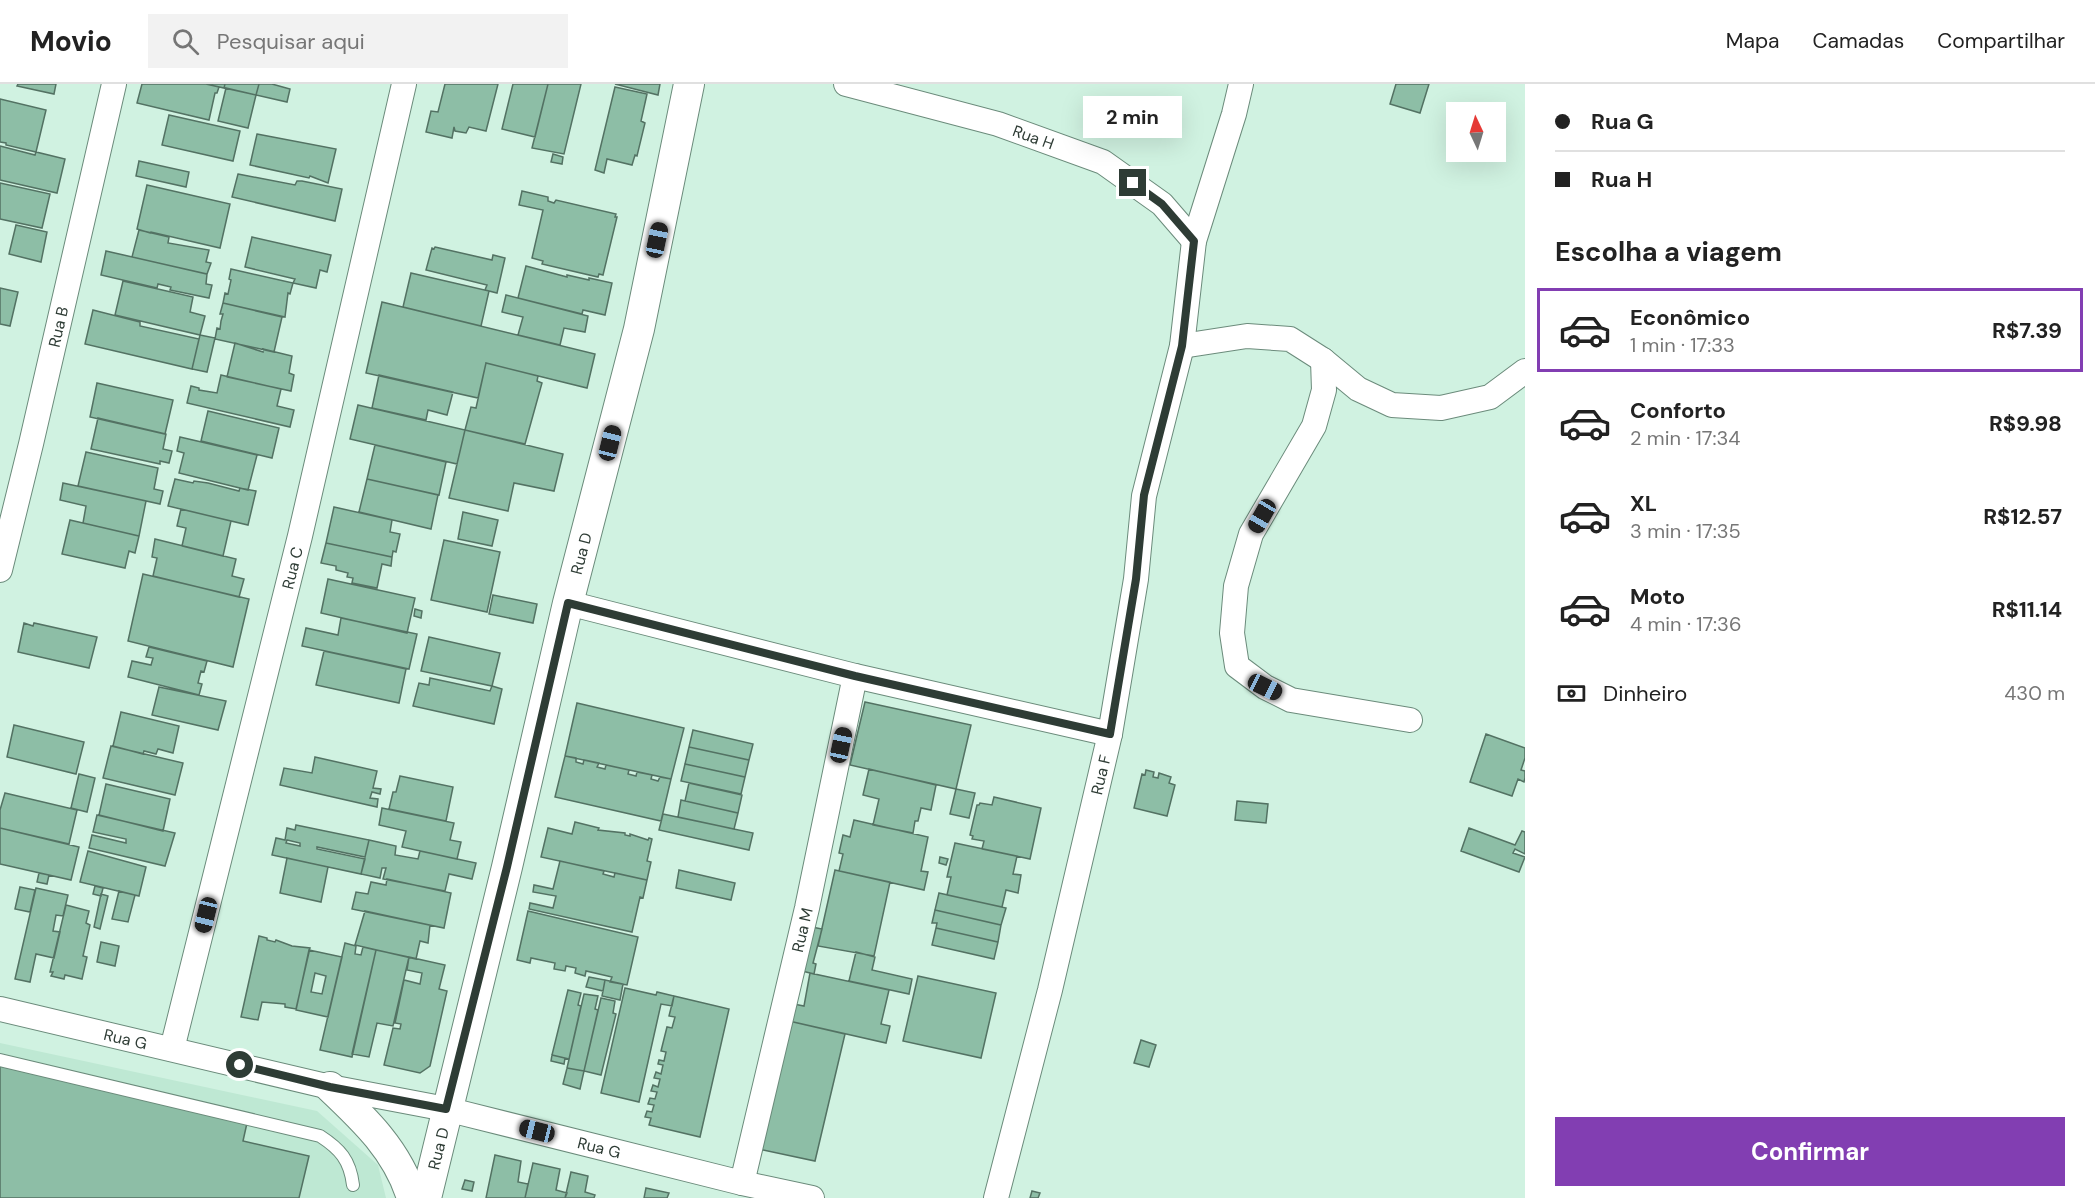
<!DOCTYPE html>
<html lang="pt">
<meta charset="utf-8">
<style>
:root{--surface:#fff;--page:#f2f2f2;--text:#222;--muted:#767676;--line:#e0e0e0;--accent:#823eb2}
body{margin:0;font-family:"DM Sans",sans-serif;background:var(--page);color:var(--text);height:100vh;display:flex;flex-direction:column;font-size:22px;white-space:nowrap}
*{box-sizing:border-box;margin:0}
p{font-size:20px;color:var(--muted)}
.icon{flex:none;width:33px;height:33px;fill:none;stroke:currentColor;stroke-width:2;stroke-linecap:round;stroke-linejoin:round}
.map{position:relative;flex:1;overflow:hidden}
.drawer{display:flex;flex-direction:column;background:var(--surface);width:570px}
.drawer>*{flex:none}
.top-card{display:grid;align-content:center;height:132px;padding:0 30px;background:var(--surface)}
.needle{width:39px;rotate:356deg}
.fabs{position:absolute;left:1446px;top:18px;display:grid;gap:12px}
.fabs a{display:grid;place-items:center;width:60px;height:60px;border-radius:0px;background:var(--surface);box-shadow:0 6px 24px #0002;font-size:30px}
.end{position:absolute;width:27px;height:27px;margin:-14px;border:8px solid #2e3c35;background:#fff;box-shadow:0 0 0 3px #fff}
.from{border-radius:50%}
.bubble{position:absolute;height:42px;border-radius:0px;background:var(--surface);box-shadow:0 6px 24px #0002;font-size:20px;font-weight:700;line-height:42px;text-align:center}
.car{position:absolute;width:18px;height:36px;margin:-18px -9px;border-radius:8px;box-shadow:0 0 4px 2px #0007;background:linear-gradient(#222 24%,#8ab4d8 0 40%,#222 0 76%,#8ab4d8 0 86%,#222 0)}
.top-card b{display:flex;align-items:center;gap:21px;height:57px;font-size:22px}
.top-card b+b{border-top:2px solid var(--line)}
.top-card i{width:15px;height:15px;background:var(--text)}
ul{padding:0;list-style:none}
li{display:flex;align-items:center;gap:18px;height:84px;margin:0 12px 9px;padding:0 18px;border:3px solid transparent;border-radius:0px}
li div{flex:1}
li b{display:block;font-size:22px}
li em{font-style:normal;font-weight:700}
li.current{border-color:var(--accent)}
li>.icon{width:54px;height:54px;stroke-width:1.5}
h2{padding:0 30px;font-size:27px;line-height:72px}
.pay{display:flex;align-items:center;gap:15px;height:66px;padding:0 30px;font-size:22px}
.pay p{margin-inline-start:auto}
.action{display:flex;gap:12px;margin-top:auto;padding:12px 30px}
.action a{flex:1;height:69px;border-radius:0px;background:var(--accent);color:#fff;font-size:24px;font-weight:700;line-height:69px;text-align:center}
header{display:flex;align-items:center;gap:36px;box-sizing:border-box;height:84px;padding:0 30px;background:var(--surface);border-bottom:2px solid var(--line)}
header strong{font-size:28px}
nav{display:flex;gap:33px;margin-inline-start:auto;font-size:21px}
.search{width:420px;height:54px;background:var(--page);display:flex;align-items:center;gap:15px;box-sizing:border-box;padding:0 21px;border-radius:0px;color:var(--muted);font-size:22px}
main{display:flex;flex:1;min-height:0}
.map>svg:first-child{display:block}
.built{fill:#bee8d3}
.building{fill:#8dbea6;stroke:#537263;stroke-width:1.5;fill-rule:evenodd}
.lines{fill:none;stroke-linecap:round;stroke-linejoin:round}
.service-casing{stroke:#6b8b7b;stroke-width:14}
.minor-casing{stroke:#6b8b7b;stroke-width:26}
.tertiary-casing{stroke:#6b8b7b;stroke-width:32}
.service{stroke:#fff;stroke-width:12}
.minor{stroke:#fff;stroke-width:24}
.tertiary{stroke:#fff;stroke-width:30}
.route{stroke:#2e3c35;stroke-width:8}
.labels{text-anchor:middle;stroke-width:6;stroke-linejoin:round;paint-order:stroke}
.street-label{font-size:16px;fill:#2e3c35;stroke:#fff}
</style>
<header>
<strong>Movio</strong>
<div class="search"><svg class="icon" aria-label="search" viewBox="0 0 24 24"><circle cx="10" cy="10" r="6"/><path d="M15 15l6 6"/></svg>Pesquisar aqui</div>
<nav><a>Mapa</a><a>Camadas</a><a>Compartilhar</a></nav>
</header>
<main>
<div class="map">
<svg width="1525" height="1114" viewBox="0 0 1525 1114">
<rect width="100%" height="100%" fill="#d0f2e1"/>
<path class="built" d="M0,959L317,1027L378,1081L386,1114H0Z"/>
<path class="building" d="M18,0H56L54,10L17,2Z
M142,0H206L219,3L217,9H215L209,36L137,19Z
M206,0H225L224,4Z
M225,0H259L256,11L224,4Z
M259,0H272L290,5L287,18L256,11Z
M445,0H498L486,47L469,43L466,49L455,47L454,43L452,54L426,48L431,27L438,28Z
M513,0H548L535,53L502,45Z
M548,0H581L564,70L532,64Z
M615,0H660L658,11Z
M1396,0H1429L1420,29L1390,20Z
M615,3L647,10L641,37L645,39L637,72L635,71L632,81L607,75L604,89L595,86Z
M226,4L256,11L248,44L218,37Z
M0,15L46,26L36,68L6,61V59L0,58Z
M169,31L240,47L233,77L162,61Z
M257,50L336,65L328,99L310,92L309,94L250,81Z
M0,62L35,71L36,68L65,75L57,109L0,96Z
M553,70L563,73L562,80L551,78Z
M139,77L189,88L186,103L136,92Z
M238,90L295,101L297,97H302L342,105L335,137L232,113Z
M0,99L50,110L42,144L0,135Z
M147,101L230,120L220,164L151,148L150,149L137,145Z
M522,107L548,113V117L554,119L556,116L616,130L615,133H617L603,191L599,190L598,193L542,180L543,177L532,174L543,126L519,121Z
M16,141L47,148L41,178L9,170Z
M139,146L169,153L168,159L209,166L206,178L211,179L207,190L132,173Z
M252,153L331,171L327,188L320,186L316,204L293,199L295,195L245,183Z
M435,163L492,176L493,171L505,174L497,209L485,206L487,201L426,186L432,164L434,165Z
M106,167L207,190L206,200L212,201L209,214L170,206L171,203L158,200L157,204L101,191Z
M526,182L567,193V191L589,196V194L612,199L605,231L583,226L582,230L518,214Z
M231,185L293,199L290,210L288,209L285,233L223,219L225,209L228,210L231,196L229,195Z
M411,189L489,207L481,242L403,223Z
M123,197L193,213L190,228L205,232L200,251L115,231Z
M0,204L18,208L10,242L0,240Z
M506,211L588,232L585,248L564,244L560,261L518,251L523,233L502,228Z
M382,218L595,270L587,304L486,279L478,314L366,289Z
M223,219L282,233L274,268L215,255L217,244L220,245L221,237L223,230H220Z
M93,226L140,238V242L199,255L192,285L85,260Z
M200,251L215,254L207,288L192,285Z
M235,259L263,268V265L292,272L289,289L294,291L291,307L227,293Z
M486,279L538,292L537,297L542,299L525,360L465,346L471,323L476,324Z
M221,291L281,305L277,322L294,326L290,343L187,319L191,302L199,304V306L217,309Z
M379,291L453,308L447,331L428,326L426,336L372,324Z
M97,299L173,316L165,350L90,333Z
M358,321L465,346L457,380L350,355Z
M208,327L279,344L272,374L201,357Z
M98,334L166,350L163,365L172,367L169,379L160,377V380L91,365Z
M465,346L563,370L554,407L514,399L508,427L449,414Z
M180,353L257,371L248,406L179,389L184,369L177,367Z
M375,361L446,378L439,411L367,395Z
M86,368L158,384L154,405L163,407L160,420L78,402Z
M175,395L193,399L194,397L208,399L239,407L240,404L256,407L248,441L168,422Z
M367,395L438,411L431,445L359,428Z
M63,399L146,417L139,452L83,439L86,422L60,416Z
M334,423L392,436L390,448L400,450L396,468L393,467L392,473L326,459Z
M181,425L231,437L223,472L182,462L186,444L177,442Z
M463,428L498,436L492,462L458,455Z
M70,436L139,452L135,469L129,467L125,484L62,470Z
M155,455L236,475L232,492L244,495L239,513L153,492L157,474L152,473Z
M444,456L500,468L487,528L431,516Z
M326,459L392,473L391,482L382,480L377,504L352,499L353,494L347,493L348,489L336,486V482L321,479Z
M143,490L249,515L233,583L128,557Z
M328,495L415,514L407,549L321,529Z
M493,511L537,520L533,539L489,530Z
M415,525L422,527L421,534L414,532Z
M341,534L417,550L409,585L302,562L306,544L338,551Z
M24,539L33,542L34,539L97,553L89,584L18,568Z
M429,553L500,569L492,602L421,587Z
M149,563L207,577L204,588L201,587L198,599L202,600L199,611L128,593L132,577L151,581L153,574L146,573Z
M324,567L406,585L399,619L316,601Z
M430,594L490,607L492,602L502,605L494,640L413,622L419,599L429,601Z
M159,603L226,617L218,646L152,631Z
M865,618L971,641L956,705L850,681Z
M577,619L684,644L671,695L565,672Z
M121,628L179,642L173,669L158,665L156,670L144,667L143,670L113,662Z
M14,641L84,658L76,690L7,673Z
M693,646L753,660L749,676L689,663Z
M1486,650L1525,664V674L1521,686L1525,687V694L1524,698L1518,695L1512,712L1470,698Z
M111,662L183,679L175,711L103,694Z
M689,663L749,676L745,693L685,680Z
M565,672L576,674V678L583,680L584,676L599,679L597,683L605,685L606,681L629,686L628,690L636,692L637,688L652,691L651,695L658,697L660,693L671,695L661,737L555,713Z
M315,673L377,687L373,704L381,705L380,710L372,708L370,714L378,715L377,723L280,701L284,684L312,689Z
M685,680L745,693L741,710L681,697Z
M869,685L936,701L931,726L921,724L918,737H915L913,749L873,741L879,715L863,711Z
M1146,686L1154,688L1153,693L1158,694L1159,689L1171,693L1169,699L1175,701L1167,732L1134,724L1142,690L1145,691Z
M79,690L95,694L87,728L71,724Z
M400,692L453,703L446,737L389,725L393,708H396Z
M689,699L742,711L738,729L685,717Z
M106,700L170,715L163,747L99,731Z
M956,705L975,709L969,734L950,730Z
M5,709L77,726L69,760L0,744V726Z
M994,713L1041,724L1030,775L982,765L984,757L972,755L973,752L970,751L977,721H979L980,719L992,721Z
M681,716L738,729L734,745L678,733Z
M1237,717L1268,720L1266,739L1235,736Z
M382,724L454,739L450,756L461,758L457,775L402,763L406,747L379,741Z
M663,730L753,749L749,766L659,746Z
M97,731L175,749L165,782L89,764L92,751L126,759V755L93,748Z
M854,736L928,753L921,787L928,788L924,806L839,787L843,770L839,769L843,751L850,753Z
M575,738L599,744L598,746L625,749V751L630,752V750L648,756L649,754L652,755L647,777L651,778L647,796L541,773L548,744L572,750Z
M296,741L369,756L365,773L317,763V765L365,775L361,790L272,771L276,754L285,756L287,744L295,746ZM287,756L300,759V762L286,759Z
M0,744L79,763L71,796L0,780Z
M1469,744L1515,761L1522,747L1525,748V770L1515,765L1513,769L1525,773L1519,788L1461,767Z
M369,756L396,762L395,771L418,775L420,767L476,779L472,795L449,790L445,807L383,795L386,784H382L380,794L361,790Z
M955,759L1017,772L1013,790L1021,791L1018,809L1006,806L1002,823L947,811L951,793H947Z
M88,767L146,783L139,812L80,798Z
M940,773L948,775L946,781L939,779Z
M287,774L328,783L321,818L280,809Z
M560,777L604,787L603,790L614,793L615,789L647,796L643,814L640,813L632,848L529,825L530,819L553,824L556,812L533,808L534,801L553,805Z
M679,786L735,799L731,816L676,804Z
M835,786L890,798L874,872L818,862Z
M39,789L49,791L47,800L37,798Z
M387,795L451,809L444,844L352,825L356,808L368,810L371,798L386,801Z
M95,802L103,804L101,812L93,810Z
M20,803L35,806L30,828L15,825Z
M36,804L68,811L63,832L56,831L53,847L60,848L54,874L36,870L30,898L15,895Z
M119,807L135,811L128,838L112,835Z
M939,809L1006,824L1001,841L935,826Z
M101,810L108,812L100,845L94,843Z
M66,821L89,827L86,839L90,841L83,872L87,873L82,895L65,891L64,895L51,892L53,888H50Z
M935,826L1001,841L998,858L936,844L937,839H932Z
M365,827L430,841L428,859L420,857L416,875L355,861Z
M528,827L638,853L627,901L610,898L612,893L586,887L585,892L575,889L576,884L566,882L565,887L554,885L555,879L531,874L530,879L517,876Z
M812,843L822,845L813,879L816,880L814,890L802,887Z
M936,844L998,858L994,875L932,861Z
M259,852L267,854V856L275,858L276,856L292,862L310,864L296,925L285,923V920L262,918L258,936L241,933Z
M101,858L119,862L115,882L97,878Z
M345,859L356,862L355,870L361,871L363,863L376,866L352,973L320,966Z
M309,866L342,873L328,933L296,926ZM315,889L326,892L322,910L311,908Z
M376,866L409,873L393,942L377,939L369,973L352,970Z
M856,868L875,873L872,886L912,895L909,910L849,897Z
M409,873L445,881L439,905L447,907L430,982L420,989L384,981L393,944L400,945L401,940L395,939L404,896L420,900L422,889L407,886Z
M810,889L889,906L881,940L890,942L886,959L789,937L794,920L804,922Z
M918,892L996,909L981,974L903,957Z
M589,893L605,896L603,907L586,903Z
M605,896L623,900L620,916L602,912Z
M625,904L656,911L657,908L674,912L672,922L661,920L639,1018L601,1009Z
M568,906L581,909L578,921L581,922L569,975L552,971Z
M584,910L598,912L595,925L598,926L584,987L567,984Z
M674,912L729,925L700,1053L649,1041L651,1034L645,1033L647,1027L652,1028L654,1021L648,1020L650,1014L655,1015L657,1008L651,1007L653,1001L658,1003L660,995L654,994L656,988L661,990L663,981L658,980L659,976L664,977L666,968L661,967L667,943L672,944L675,933L669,932Z
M601,914L615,917L613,929L616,930L601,991L584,987Z
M789,937L845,950L815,1077L759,1065Z
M1141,956L1156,961L1149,983L1134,979Z
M552,971L565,974L564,980L551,977Z
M0,982L247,1039L243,1057L309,1072L299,1114H0Z
M567,984L584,987L580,1005L563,1000Z
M495,1071L521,1077L518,1098L528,1100L525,1114H486Z
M533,1079L560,1085L556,1106L567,1109L565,1114H525Z
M571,1088L588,1092L585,1108L595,1111L594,1114H565Z
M465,1096L474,1098L472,1107L462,1105Z
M646,1104L669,1109L667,1114H644Z
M1032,1107L1040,1109L1038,1114H1030Z"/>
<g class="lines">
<defs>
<path id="service" d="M0,976L320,1052C340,1065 350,1076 353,1101"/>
<g id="minor">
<path id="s1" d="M846,0L998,40L1103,78L1162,120L1194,157"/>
<path d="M1182,262L1247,252L1290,255L1323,276L1358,305L1392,321L1441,324L1490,313L1525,287"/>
<path d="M1323,276L1324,306L1314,342L1251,450L1236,502L1232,549L1237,582L1265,603L1291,616L1410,636"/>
<path id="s2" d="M0,486L31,360L114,0"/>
<path d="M568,519L855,592L1110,650"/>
<path id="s3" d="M0,925L330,1003L446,1025L742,1099L812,1114"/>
<path id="s4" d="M172,965L300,452L404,0"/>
<path id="s5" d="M742,1099L807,824L855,592"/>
<path id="s6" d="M996,1114L1050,906L1110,650L1136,495L1144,412L1182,262L1194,157L1234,30L1241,0"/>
</g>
<g id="tertiary">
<path d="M330,1003C364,1035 398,1067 412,1114"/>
<path id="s7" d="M426,1114L507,783L568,519L639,245L689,0"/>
</g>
</defs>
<use href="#service" class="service-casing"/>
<use href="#minor" class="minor-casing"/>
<use href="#tertiary" class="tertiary-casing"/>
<use href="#service" class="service"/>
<use href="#minor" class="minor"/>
<use href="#tertiary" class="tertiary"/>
</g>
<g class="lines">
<path class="route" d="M240,981L330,1003L446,1025L507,783L568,519L855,592L1110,650L1136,495L1144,411L1182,262L1194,157L1162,120L1133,99"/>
</g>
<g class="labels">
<g class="street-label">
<text dy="6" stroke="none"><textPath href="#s1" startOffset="195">Rua H</textPath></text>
<text dy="6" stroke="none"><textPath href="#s2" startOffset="250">Rua B</textPath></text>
<text dy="6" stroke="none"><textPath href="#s7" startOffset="663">Rua D</textPath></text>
<text dy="6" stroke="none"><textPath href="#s4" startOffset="496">Rua C</textPath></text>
<text dy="6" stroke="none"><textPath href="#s6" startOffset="436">Rua F</textPath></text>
<text dy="6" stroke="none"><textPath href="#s5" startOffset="260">Rua M</textPath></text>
<text dy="6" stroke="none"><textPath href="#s3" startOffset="129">Rua G</textPath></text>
<text dy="6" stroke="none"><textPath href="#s3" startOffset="615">Rua G</textPath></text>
<text dy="6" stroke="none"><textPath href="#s7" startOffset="51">Rua D</textPath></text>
</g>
</g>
</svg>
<div class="fabs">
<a><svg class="needle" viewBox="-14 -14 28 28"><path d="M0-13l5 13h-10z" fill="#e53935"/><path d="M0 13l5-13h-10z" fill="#767676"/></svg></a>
</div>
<i class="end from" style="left:240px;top:981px"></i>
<i class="end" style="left:1133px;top:99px"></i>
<div class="bubble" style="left:1083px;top:12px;width:99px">2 min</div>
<i class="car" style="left:657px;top:156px;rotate:12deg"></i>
<i class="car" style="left:610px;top:359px;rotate:14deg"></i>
<i class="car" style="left:1262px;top:432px;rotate:210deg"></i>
<i class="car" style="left:1265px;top:603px;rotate:116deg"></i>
<i class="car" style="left:841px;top:661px;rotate:12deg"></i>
<i class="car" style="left:206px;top:831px;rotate:194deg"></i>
<i class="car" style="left:537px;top:1047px;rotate:284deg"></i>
</div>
<section class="drawer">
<div class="top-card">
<b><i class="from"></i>Rua G</b>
<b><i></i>Rua H</b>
</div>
<h2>Escolha a viagem</h2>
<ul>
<li class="current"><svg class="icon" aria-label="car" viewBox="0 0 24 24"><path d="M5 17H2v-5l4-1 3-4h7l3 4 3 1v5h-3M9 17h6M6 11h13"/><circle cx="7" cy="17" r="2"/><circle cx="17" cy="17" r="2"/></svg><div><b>Econômico</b><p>1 min · 17:33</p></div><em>R$7.39</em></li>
<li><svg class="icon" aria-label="car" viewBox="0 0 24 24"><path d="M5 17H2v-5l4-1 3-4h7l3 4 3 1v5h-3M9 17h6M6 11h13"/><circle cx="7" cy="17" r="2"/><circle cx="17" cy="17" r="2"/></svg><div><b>Conforto</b><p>2 min · 17:34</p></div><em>R$9.98</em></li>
<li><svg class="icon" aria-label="car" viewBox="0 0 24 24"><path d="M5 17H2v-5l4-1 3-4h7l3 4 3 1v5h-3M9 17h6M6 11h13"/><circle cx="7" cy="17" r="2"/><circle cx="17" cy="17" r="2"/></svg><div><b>XL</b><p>3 min · 17:35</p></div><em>R$12.57</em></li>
<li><svg class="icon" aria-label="car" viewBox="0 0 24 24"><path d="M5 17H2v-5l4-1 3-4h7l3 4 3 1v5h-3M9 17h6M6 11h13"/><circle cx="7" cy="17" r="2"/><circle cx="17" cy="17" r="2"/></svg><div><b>Moto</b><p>4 min · 17:36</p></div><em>R$11.14</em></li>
</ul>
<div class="pay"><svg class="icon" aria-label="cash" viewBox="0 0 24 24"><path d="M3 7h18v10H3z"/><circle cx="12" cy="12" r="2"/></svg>Dinheiro<p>430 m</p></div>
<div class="action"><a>Confirmar</a></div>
</section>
</main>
